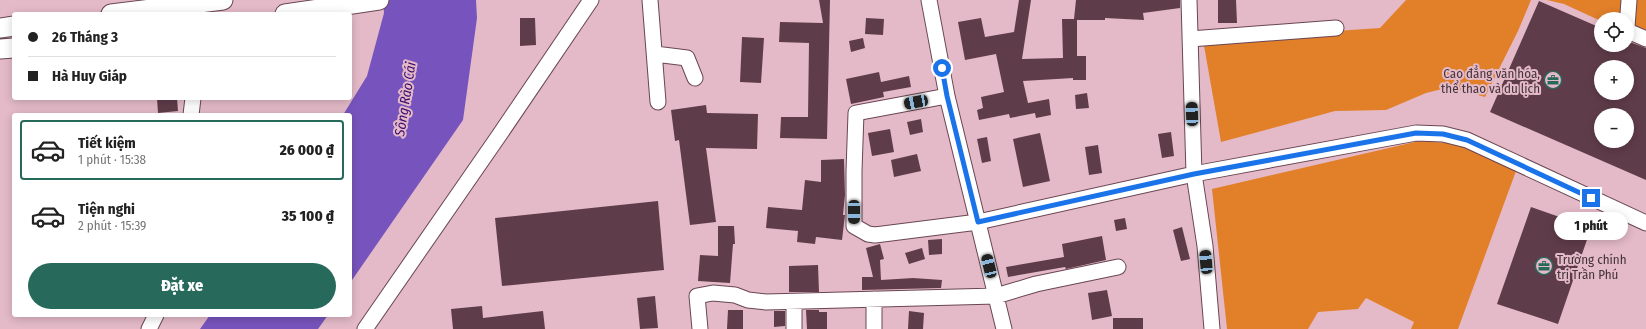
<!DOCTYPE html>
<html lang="vi">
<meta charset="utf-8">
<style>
:root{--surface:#fff;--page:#f2f2f2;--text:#222;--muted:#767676;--line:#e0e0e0;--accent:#276a5b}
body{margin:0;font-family:"Fira Sans Condensed",sans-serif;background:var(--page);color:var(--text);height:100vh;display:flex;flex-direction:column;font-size:15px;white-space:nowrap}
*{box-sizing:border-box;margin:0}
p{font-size:13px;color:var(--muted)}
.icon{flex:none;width:22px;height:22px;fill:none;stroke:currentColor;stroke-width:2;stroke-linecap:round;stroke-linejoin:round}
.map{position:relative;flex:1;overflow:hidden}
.panel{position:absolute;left:12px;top:113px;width:340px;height:204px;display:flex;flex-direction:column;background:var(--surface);border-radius:4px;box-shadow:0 2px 10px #0003}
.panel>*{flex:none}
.top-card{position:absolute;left:12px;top:12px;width:340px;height:88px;border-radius:4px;box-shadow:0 2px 10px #0003;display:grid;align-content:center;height:88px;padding:0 16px;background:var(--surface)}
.buttons{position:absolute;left:1594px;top:12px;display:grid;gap:8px}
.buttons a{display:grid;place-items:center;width:40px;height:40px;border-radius:50%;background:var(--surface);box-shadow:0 2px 10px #0003;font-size:20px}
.end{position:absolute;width:18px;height:18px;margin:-9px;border:5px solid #1a73e8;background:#fff;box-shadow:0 0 0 2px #fff}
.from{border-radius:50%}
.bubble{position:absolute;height:28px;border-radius:14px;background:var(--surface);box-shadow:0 2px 10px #0003;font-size:13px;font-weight:800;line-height:28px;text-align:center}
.car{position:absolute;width:12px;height:24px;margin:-12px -6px;border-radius:5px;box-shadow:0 0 3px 1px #0007;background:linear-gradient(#222 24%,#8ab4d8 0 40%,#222 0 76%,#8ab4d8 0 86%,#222 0)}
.top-card b{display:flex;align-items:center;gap:14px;height:38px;font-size:15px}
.top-card b+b{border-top:1px solid var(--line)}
.top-card i{width:10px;height:10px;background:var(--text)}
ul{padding:7px 0 0;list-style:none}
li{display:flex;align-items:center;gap:12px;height:60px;margin:0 8px 6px;padding:0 8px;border:2px solid transparent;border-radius:4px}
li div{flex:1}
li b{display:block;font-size:15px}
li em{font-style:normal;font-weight:800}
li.current{border-color:var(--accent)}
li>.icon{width:36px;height:36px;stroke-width:1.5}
.primary-button{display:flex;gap:8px;margin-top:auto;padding:8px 16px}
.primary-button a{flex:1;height:46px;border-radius:24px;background:var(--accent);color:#fff;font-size:16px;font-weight:800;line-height:46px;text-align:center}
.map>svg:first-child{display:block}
.green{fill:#e27f29}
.water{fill:#7754bd}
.building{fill:#5f3c49;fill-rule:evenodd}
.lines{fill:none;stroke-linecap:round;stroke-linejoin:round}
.minor-casing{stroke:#694653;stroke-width:17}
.major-casing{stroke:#694653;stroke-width:21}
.minor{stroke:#fff;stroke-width:15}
.major{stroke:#fff;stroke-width:19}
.route{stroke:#1a73e8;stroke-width:5}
.labels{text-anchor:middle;stroke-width:4;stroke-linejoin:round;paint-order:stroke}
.poi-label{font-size:13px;fill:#45343a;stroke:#e4bac8;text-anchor:end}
.water-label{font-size:14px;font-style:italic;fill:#380a6e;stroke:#e4bac8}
</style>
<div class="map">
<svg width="1646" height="329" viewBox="0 0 1646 329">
<rect width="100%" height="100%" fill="#e4bac8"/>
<path class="green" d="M1406,0H1531L1518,31L1485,97L1450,87L1426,93L1386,110L1335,111L1221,142L1203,40L1380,28Z
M1547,0H1646V42L1627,19H1601V21L1564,4Z
M1419,141L1460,144L1516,171L1458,329H1411L1414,322L1366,298L1358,309L1318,312L1308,329H1227L1212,189Z"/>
<path class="water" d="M383,0H476L477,18L463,120L350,283V115H343L367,76L384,13Z
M210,315H328L318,329H200Z"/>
<path class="building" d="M819,0H830L827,139L780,138L781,117H808L809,43L779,42L780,22L823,23Z
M1019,0H1031L1022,59L1063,58L1062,19H1074L1076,0H1180V8L1143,13L1144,20L1105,18V20H1077V56H1086V80H1073V78L1023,81L1028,103L1049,99L1051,115L1036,118L1035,113L1010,118L1009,114L979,120L977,110L983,108L981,97L1004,92L996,54L965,60L958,22L981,18L985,37L1014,32Z
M1218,0H1236L1237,23H1218Z
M1539,1L1601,28V45H1627V41L1646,48V180L1490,112ZM1601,67H1627V93H1601ZM1601,115H1627V141H1601Z
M520,18H535L536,45L520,46Z
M866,18L884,19L883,35L865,34Z
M742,37L764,38L761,83L740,82Z
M863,38L865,48L851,52L849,41Z
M879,72L881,82L909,76L911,87L883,92L884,97L851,104L846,79Z
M1087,93L1089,108L1076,109L1075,95Z
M157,98H177L178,111L158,113Z
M706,105L707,113L758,114L757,149L706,148L716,222L690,225L679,140L675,141L671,110Z
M921,119L923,132L910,135L907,122Z
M890,129L894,152L872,156L868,133Z
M1171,132L1174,156L1162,158L1158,134Z
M1040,133L1050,181L1023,187L1013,139Z
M987,137L991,161L982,163L977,139Z
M1098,145L1102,173L1089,175L1085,147Z
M917,154L921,171L894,177L891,160Z
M844,159L845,195L843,215H845L842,240L816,237L815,244L797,242L798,231L766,228L768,207L802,210L805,180L821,182V160Z
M658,201L664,270L502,286L495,218Z
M1531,207L1591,228L1558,324L1497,304Z
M1125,218L1127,229L1116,231L1114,220Z
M718,226H734L735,244H733L730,283L698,281L700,255L718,256Z
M1182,227L1190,259L1181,261L1173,230Z
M1102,236L1106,260L1066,269L1065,267L1008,277L1006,267L1064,257L1062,244Z
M942,239V254L929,255L928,240Z
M880,244L884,259L880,260L881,280L913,278L942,280L941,288L862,290V277H873L866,248Z
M922,248L925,259L909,264L905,253Z
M818,265L819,292H789V266Z
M1107,290L1112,316L1092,320L1088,293Z
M655,296L658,328L640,329L637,298Z
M482,306L483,318L543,311L545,329H453L451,309Z
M728,310H743V329H727Z
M806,310H819V312H827V329H807Z
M774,311H785V326L774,327Z
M909,311L924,313L923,329H908Z
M1113,318H1143V329H1113Z"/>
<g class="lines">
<defs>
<path id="minor" d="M650,0L658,102
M929,0L947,96L1004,329
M1189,0L1194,174L1205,246L1212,329
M1629,0L1627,27L1630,32L1646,39
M1190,39L1336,28
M655,54L687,58L695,78
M947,96L856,113L854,171V226L868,234L875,235L978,222L1194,174L1416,133L1443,134L1467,140L1646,223
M191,115L193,98
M149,329L156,315
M365,329L498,137L591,0
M700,329L697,296L713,293L735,295L748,300L766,302L996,296L1036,284L1118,267
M794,329V302
M874,329V299"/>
<path id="major" d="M111,14L223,0
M285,14L379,0
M0,28L14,26
M0,49L14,48"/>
</defs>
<use href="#minor" class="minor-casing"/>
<use href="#major" class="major-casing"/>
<use href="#minor" class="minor"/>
<use href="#major" class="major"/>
</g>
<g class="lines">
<path class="route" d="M942,68L947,96L978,222L1194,174L1416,133L1443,134L1467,140L1591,198"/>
</g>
<defs>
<symbol id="office-ring" viewBox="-11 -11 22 22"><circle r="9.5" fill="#e4bac8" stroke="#276a5b" stroke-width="1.5"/><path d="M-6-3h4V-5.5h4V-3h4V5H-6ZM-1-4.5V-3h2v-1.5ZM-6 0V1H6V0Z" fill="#276a5b"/></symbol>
</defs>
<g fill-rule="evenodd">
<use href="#office-ring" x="1543" y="70" width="20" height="20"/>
<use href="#office-ring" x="1534" y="256" width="20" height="20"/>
</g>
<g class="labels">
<g class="poi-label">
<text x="1540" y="78">Cao đẳng văn hóa,<tspan x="1540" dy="15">thể thao và du lịch</tspan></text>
<text x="1557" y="264" text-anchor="start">Trường chính<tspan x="1557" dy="15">trị Trần Phú</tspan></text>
</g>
<g class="water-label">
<text transform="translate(405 99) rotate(-81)" y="5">Sông Rào Cái</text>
</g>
</g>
</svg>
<div class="buttons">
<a><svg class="icon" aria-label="locate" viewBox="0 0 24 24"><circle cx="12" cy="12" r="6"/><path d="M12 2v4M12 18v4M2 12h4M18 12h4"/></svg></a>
<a>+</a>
<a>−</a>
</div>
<i class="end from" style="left:942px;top:68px"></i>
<i class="end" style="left:1591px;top:198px"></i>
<div class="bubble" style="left:1554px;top:212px;width:74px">1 phút</div>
<i class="car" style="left:916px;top:102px;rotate:259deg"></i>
<i class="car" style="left:1192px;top:114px;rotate:358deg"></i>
<i class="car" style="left:854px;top:212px;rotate:180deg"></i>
<i class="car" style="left:1206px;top:262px;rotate:355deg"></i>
<i class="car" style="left:989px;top:266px;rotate:346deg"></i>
<div class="top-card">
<b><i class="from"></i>26 Tháng 3</b>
<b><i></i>Hà Huy Giáp</b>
</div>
<section class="panel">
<ul>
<li class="current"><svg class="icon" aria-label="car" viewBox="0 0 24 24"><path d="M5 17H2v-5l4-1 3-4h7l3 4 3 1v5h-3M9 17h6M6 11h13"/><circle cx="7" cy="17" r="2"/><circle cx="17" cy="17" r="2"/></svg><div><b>Tiết kiệm</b><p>1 phút · 15:38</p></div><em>26 000 ₫</em></li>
<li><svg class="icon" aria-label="car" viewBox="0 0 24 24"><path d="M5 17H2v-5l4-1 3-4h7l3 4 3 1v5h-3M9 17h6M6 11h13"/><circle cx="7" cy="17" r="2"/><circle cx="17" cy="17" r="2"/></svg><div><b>Tiện nghi</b><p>2 phút · 15:39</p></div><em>35 100 ₫</em></li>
</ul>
<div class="primary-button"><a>Đặt xe</a></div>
</section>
</div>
